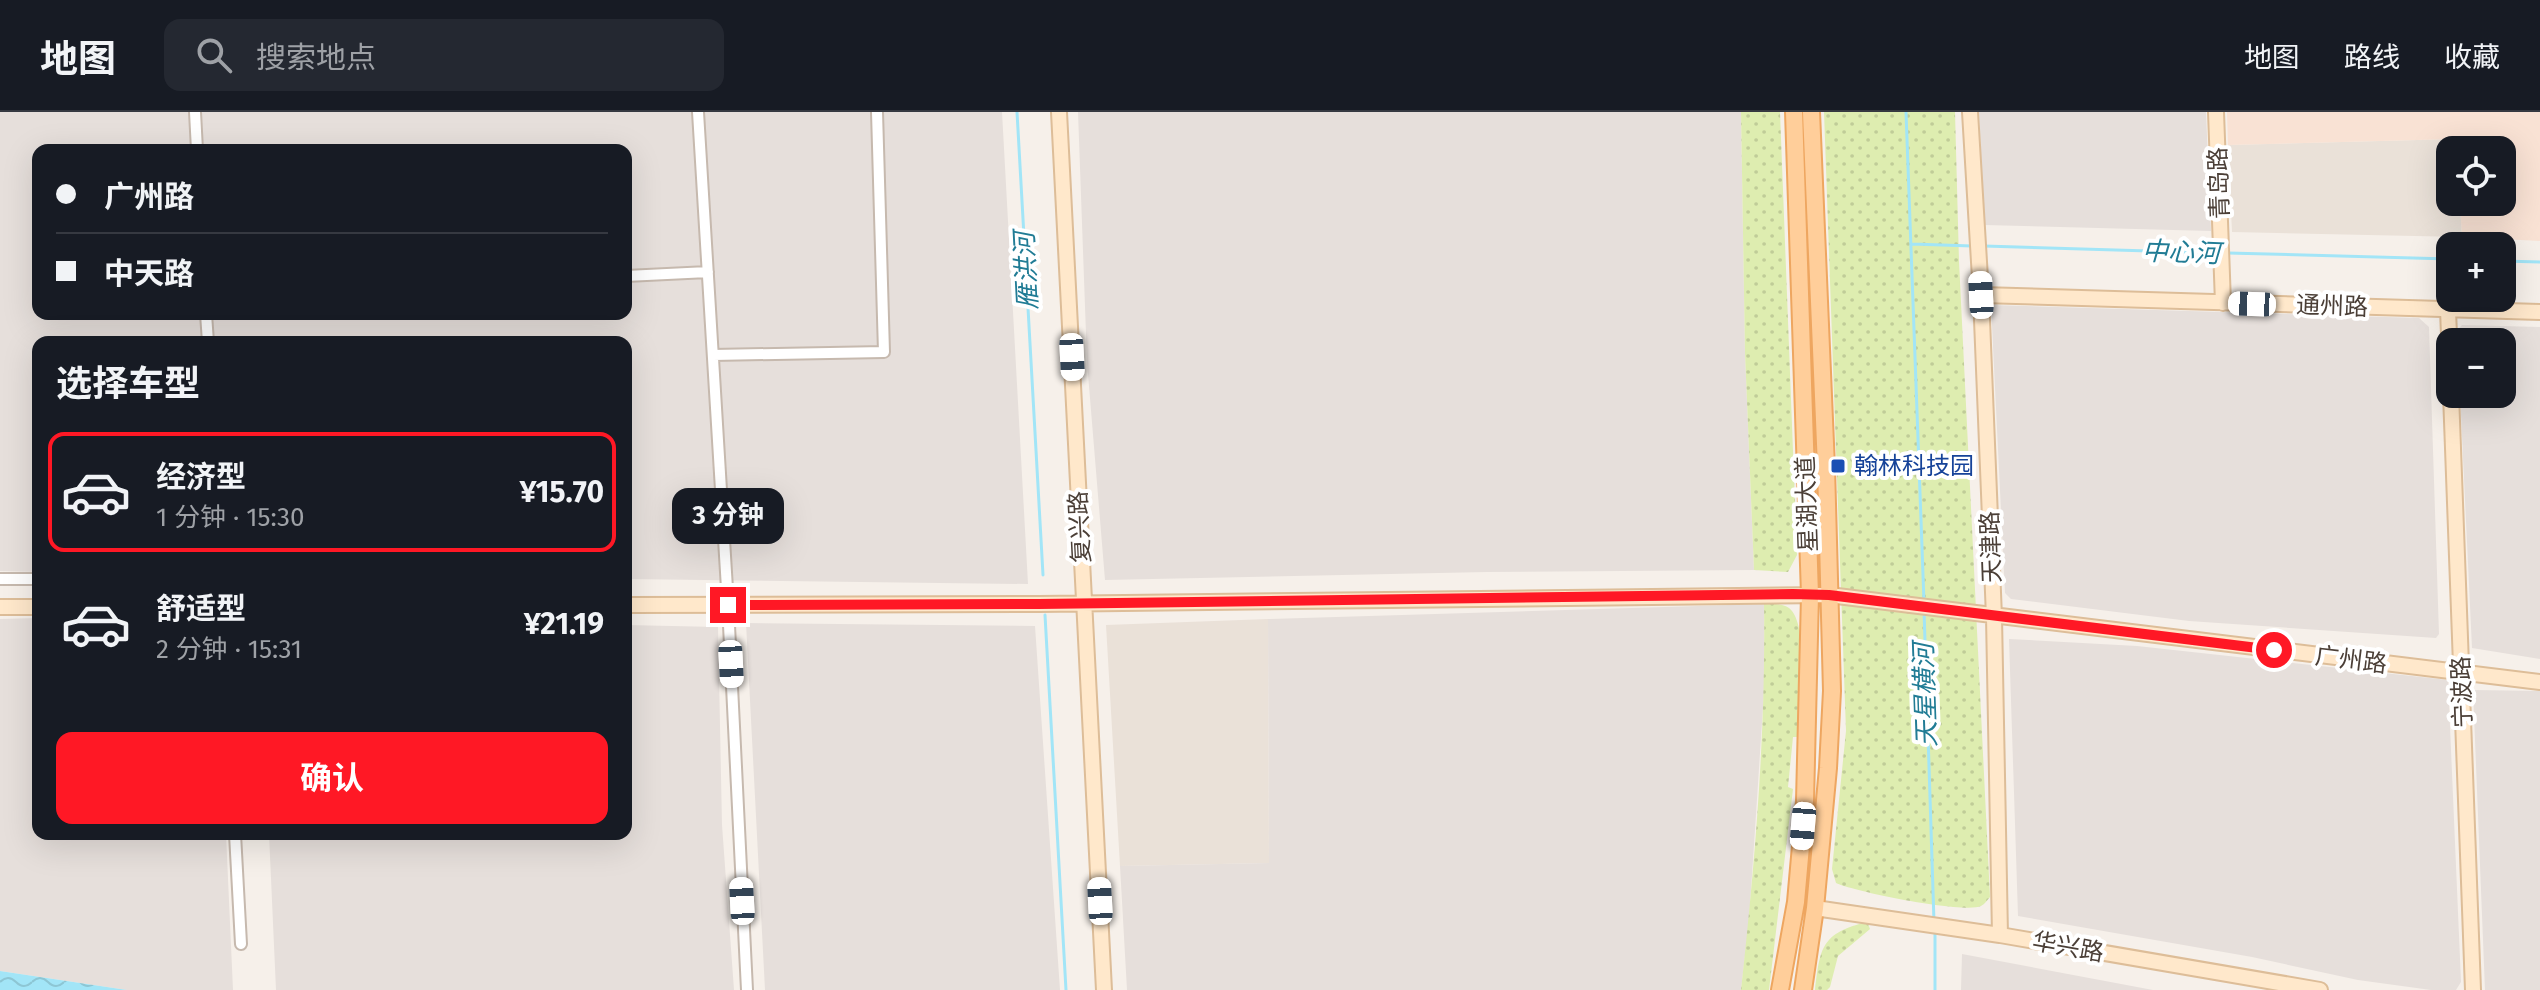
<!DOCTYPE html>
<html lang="zh">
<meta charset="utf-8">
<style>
:root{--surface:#171b24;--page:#242831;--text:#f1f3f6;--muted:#9ea1a6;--line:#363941;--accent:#ff1825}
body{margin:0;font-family:"Fira Sans","Noto Sans SC",sans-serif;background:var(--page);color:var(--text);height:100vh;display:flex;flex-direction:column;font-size:30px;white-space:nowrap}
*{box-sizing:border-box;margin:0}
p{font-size:26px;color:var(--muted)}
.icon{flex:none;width:44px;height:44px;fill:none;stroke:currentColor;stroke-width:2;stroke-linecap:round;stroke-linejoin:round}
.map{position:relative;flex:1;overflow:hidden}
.side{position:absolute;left:32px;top:224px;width:600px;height:504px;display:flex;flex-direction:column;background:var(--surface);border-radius:16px;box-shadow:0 8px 32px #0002}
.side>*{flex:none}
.banner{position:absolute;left:32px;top:32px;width:600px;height:176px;border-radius:16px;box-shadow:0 8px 32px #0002;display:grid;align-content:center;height:176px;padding:0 24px;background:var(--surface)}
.controls{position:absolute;left:2436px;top:24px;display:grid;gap:16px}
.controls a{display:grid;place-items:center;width:80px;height:80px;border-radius:16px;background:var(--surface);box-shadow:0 8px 32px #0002;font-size:40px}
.end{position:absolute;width:36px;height:36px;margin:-18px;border:10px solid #ff1825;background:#fff;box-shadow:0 0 0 4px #fff}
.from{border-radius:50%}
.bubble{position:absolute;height:56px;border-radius:16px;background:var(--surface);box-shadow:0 8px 32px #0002;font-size:26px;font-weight:700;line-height:56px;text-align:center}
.car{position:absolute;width:24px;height:48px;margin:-24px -12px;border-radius:10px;box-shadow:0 0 6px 2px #0007;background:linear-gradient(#fff 24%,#345 0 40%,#fff 0 76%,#345 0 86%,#fff 0)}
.banner b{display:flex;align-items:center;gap:28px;height:76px;font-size:30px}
.banner b+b{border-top:2px solid var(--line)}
.banner i{width:20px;height:20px;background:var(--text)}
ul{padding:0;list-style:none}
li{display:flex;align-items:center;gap:24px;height:120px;margin:0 16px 12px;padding:0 8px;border:4px solid transparent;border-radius:16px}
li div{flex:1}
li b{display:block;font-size:30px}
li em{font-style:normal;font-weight:700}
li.active{border-color:var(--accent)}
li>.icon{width:72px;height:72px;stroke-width:1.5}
h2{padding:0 24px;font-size:36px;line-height:96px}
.cta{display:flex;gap:16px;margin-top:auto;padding:16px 24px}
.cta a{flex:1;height:92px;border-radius:16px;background:var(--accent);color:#fff;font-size:32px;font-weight:700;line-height:92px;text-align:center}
header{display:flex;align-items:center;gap:48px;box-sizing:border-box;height:112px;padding:0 40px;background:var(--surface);border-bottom:2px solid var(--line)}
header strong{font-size:38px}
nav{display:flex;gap:44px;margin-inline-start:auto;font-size:28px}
.search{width:560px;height:72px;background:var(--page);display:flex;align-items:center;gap:20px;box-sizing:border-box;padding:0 28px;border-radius:16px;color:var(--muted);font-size:30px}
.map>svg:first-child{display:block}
.residential{fill:#eae1d8}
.commercial{fill:#f9e2d4}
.industrial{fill:#e6dfdb;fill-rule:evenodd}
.grass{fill:url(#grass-dots)}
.water{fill:url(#water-waves)}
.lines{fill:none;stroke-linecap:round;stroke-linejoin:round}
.stream{stroke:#a2e5f7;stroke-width:3}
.street-casing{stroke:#c6b9ae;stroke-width:14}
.secondary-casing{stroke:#ddbd98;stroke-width:18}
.primary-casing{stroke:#eea660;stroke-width:20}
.street{stroke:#fff;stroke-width:10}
.secondary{stroke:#ffe8cb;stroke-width:14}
.primary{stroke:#ffce9a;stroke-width:16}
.route{stroke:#ff1825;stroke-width:10}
.transit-dot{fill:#1a4fb4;stroke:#fff;stroke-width:3}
.labels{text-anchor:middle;stroke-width:8;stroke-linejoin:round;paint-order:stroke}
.street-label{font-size:24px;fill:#4b3f37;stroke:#fff}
.transit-label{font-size:24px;fill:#164399;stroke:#fff;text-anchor:start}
.water-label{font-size:26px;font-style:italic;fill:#217c95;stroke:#fff}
</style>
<header>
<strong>地图</strong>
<div class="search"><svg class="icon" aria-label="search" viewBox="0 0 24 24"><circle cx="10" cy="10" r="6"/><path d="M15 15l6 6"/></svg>搜索地点</div>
<nav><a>地图</a><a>路线</a><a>收藏</a></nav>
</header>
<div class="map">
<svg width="2540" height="878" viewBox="0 0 2540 878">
<defs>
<pattern id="grass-dots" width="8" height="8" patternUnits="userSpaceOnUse" patternTransform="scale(2)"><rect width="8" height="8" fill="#deedb0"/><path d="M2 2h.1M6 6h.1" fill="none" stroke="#c0cc98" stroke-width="1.8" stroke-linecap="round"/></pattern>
<pattern id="water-waves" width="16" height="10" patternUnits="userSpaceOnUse" patternTransform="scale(2)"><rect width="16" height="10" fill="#a2e5f7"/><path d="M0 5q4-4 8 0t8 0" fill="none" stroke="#8dc6d4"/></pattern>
</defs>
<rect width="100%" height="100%" fill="#f6f0ea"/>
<path class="residential" d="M2455,27L2456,38H2450V90H2460L2462,125L2232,120L2228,33Z
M1268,507L1269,751L1120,754L1106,513Z"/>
<path class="commercial" d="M2227,0H2540V129L2462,125L2460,90H2502V38H2456L2455,27L2228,33Z"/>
<path class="industrial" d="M0,0H1002L1028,472L626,467V230H38V460L0,459ZM38,38H626V202H38Z
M1078,0H1741L1745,241L1754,458L1487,460L1105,468L1087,250Z
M1979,0H2206L2211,119L1984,113Z
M1991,193L2419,206L2429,215L2439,522L2436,526L2189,509L2011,487L2005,481Z
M2462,213L2540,215V547L2472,536L2460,282H2502V230H2458L2457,218Z
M1764,492L1765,565L1749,809L1741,878H1127L1120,754L1269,751L1268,507Z
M38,506V722H226L233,878H127L0,859V507Z
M746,511L1035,514L1060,878H765Z
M626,513L718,515L722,713L734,878H276L269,722H626Z
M2009,527L2137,534L2448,568L2461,870L2456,878H2431L2358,868L2252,845L2018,804Z
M2473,578L2540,579V878H2485Z
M1962,842L2153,878H1961Z"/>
<path class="grass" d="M1741,0H1780L1797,443L1788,460L1754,458L1745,241Z
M1824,0H1955L1959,149L1990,785C1987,788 1985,792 1981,794C1965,802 1855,780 1836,771L1832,757L1846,619Z
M1764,492C1773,492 1782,491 1789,496C1810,512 1800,599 1799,625H1793L1788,675L1793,677L1769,878H1741C1755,750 1766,620 1764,492Z
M1863,811L1868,812L1870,817L1838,844L1830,875L1827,878H1815C1820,839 1820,822 1863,811Z"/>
<path class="water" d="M0,859L127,878H0Z"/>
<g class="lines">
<path class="stream" d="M1017,0L1043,463
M1906,0L1924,490
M1912,132L1972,134
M1984,134L2216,141
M2228,141L2450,147
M2502,149L2540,150
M1924,498L1934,810
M1045,503L1066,878
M1935,818V878"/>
<defs>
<path id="street" d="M195,0L197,38
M698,0L728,493L747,878
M626,164L708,160
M206,202L208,230
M713,243L884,240L877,0
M0,467H38
M235,722L241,832"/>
<path id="secondary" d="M1059,0L1104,878
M1970,0L1981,183L1994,505L2000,823
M2216,0L2223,191
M1981,183L2540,200
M2448,198L2450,248
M2451,282L2473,878
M626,493L1039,492L1829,483L2540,570
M0,495H38
M1815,796L2000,823L2320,878"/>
<path id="primary" d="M1780,878L1796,790L1805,689L1810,483L1794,0
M1803,878L1815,796L1828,656L1832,579L1826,355L1811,0"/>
</defs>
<use href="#street" class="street-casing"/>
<use href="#secondary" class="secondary-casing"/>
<use href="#primary" class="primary-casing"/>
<use href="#street" class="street"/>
<use href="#secondary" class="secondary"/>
<use href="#primary" class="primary"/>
</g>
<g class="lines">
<path class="route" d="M728,493L1039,492L1793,482L1829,483L2274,538"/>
</g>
<rect class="transit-dot" x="1830" y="346" width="16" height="16" rx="4"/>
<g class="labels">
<g class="street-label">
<text transform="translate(2219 71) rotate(-92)" y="8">青岛路</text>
<text transform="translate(2332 194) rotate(2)" y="8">通州路</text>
<text transform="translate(1807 392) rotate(-92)" y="8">星湖大道</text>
<text transform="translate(1080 415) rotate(-93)" y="8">复兴路</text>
<text transform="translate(1991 435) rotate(-92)" y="8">天津路</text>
<text transform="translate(2351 548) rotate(7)" y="8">广州路</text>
<text transform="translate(2462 580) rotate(-92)" y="8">宁波路</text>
<text transform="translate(2068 835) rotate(10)" y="8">华兴路</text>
</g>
<g class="transit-label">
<text x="1854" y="362">翰林科技园</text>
</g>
<g class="water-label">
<text transform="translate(2181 140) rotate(2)" y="9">中心河</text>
<text transform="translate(1026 159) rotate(-93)" y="9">雁洪河</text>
<text transform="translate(1925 583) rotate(-92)" y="9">天星横河</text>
</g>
</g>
</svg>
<div class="controls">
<a><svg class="icon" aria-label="locate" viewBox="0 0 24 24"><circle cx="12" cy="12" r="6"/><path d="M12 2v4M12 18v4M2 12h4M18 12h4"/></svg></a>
<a>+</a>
<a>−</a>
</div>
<i class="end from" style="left:2274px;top:538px"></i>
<i class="end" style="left:728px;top:493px"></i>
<div class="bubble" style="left:672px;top:376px;width:112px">3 分钟</div>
<i class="car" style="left:1981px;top:183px;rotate:357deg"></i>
<i class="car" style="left:2252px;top:192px;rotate:272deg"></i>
<i class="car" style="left:1072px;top:245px;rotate:177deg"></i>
<i class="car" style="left:731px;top:552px;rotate:177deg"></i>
<i class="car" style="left:1803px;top:714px;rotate:185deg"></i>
<i class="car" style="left:742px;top:789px;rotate:357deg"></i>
<i class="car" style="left:1100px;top:789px;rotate:357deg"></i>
<div class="banner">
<b><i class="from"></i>广州路</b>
<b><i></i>中天路</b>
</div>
<section class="side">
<h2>选择车型</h2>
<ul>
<li class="active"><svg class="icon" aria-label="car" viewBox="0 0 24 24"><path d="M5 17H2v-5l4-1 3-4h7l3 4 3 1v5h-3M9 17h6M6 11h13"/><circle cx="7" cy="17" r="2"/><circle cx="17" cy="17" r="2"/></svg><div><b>经济型</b><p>1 分钟 · 15:30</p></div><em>¥15.70</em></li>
<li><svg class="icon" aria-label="car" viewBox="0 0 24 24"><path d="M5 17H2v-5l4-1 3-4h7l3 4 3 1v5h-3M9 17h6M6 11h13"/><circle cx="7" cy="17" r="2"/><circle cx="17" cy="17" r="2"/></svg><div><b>舒适型</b><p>2 分钟 · 15:31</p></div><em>¥21.19</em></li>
</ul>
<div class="cta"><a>确认</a></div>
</section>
</div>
